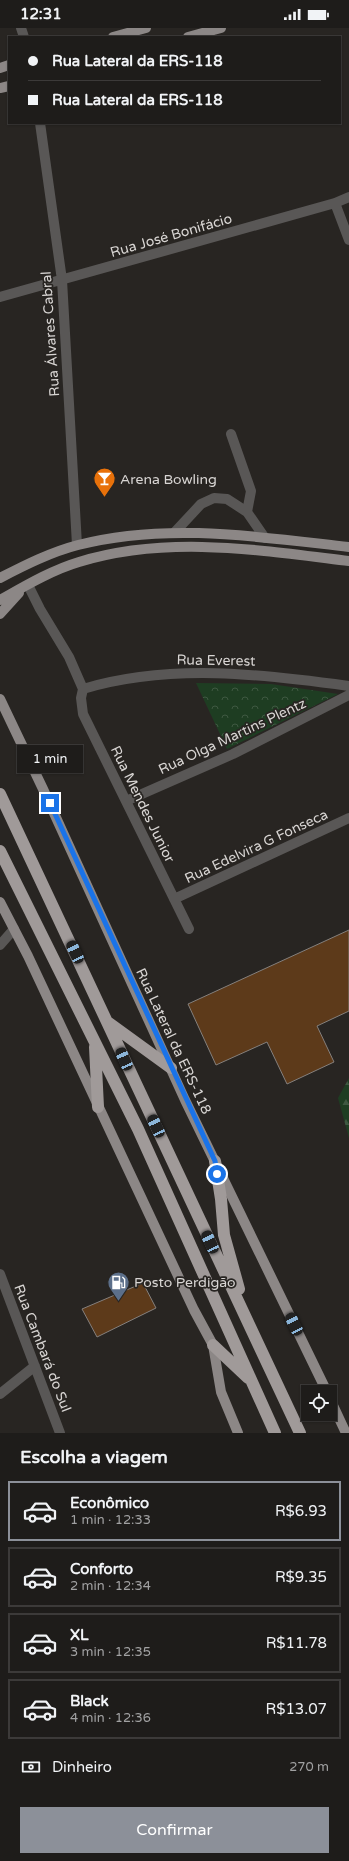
<!DOCTYPE html>
<html lang="pt">
<meta charset="utf-8">
<style>
:root{--surface:#1e1c1a;--page:#2b2927;--text:#f1f3f6;--muted:#a1a1a2;--line:#3c3a39;--accent:#8c9099}
body{margin:0;font-family:"Varela Round",sans-serif;background:var(--page);color:var(--text);height:100vh;display:flex;flex-direction:column;font-size:15px;white-space:nowrap}
*{box-sizing:border-box;margin:0}
p{font-size:13px;color:var(--muted)}
.icon{flex:none;width:22px;height:22px;fill:none;stroke:currentColor;stroke-width:2;stroke-linecap:round;stroke-linejoin:round}
.map{position:relative;height:1405px;overflow:hidden}
.panel{display:flex;flex-direction:column;background:var(--surface);flex:1}
.panel>*{flex:none}
.banner{position:absolute;left:8px;top:8px;width:333px;height:88px;border-radius:0px;box-shadow:0 1px 3px #0004,0 0 0 1px var(--line);display:grid;align-content:center;height:88px;padding:0 20px;background:var(--surface)}
.tools{position:absolute;left:301px;top:1357px;display:grid;gap:8px}
.tools a{display:grid;place-items:center;width:36px;height:36px;border-radius:0px;background:var(--surface);box-shadow:0 1px 3px #0004,0 0 0 1px var(--line);font-size:20px}
.end{position:absolute;width:18px;height:18px;margin:-9px;border:5px solid #1a73e8;background:#fff;box-shadow:0 0 0 2px #fff}
.from{border-radius:50%}
.bubble{position:absolute;height:28px;border-radius:0px;background:var(--surface);box-shadow:0 1px 3px #0004,0 0 0 1px var(--line);font-size:13px;font-weight:600;line-height:28px;text-align:center}
.car{position:absolute;width:12px;height:24px;margin:-12px -6px;border-radius:5px;box-shadow:0 0 3px 1px #0007;background:linear-gradient(#222 24%,#8ab4d8 0 40%,#222 0 76%,#8ab4d8 0 86%,#222 0)}
.banner b{display:flex;align-items:center;gap:14px;height:38px;font-size:15px}
.banner b+b{border-top:1px solid var(--line)}
.banner i{width:10px;height:10px;background:var(--text)}
ul{padding:0;list-style:none}
li{display:flex;align-items:center;gap:12px;height:60px;margin:0 8px 6px;padding:0 12px;border:2px solid var(--line);border-radius:0px}
li div{flex:1}
li b{display:block;font-size:15px}
li em{font-style:normal;font-weight:600}
li.active{border-color:var(--accent)}
li>.icon{width:36px;height:36px;stroke-width:1.5}
h2{padding:0 20px;font-size:18px;line-height:48px}
.pay{display:flex;align-items:center;gap:10px;height:44px;padding:0 20px;font-size:15px}
.pay p{margin-inline-start:auto}
.cta{display:flex;gap:8px;margin-top:auto;padding:8px 20px}
.cta a{flex:1;height:46px;border-radius:0px;background:var(--accent);color:#fff;font-size:16px;font-weight:600;line-height:46px;text-align:center}
.status{display:flex;justify-content:space-between;align-items:center;height:28px;padding:0 20px;background:var(--surface);direction:ltr}
.status svg{height:11px;fill:currentColor}
.map>svg:first-child{display:block}
.forest{fill:url(#forest-firs)}
.park{fill:url(#park-crowns)}
.building{fill:#5d3a1a;stroke:#85807d}
.lines{fill:none;stroke-linecap:round;stroke-linejoin:round}
.minor{stroke:#595756;stroke-width:10}
.major{stroke:#8c8786;stroke-width:10}
.highway{stroke:#a09a99;stroke-width:12}
.route{stroke:#1a73e8;stroke-width:5}
.labels{text-anchor:middle;stroke-width:3.5;stroke-linejoin:round;paint-order:stroke}
.street-label{font-size:14px;fill:#d8d5d3;stroke:#282522}
.poi-label{font-size:14px;fill:#d8d5d3;stroke:#282522;text-anchor:start}
</style>
<div class="status"><b>12:31</b><svg viewBox="0 0 49 12"><path d="M0 12V9h3v3zM5 12V6h3v6zM10 12V3h3v9zM15 12V0h3v12zM26 1h20v11H26zM47 4h2v5h-2z"/></svg></div>
<div class="map">
<svg width="349" height="1405" viewBox="0 0 349 1405">
<defs>
<pattern id="forest-firs" width="22" height="20" patternUnits="userSpaceOnUse"><rect width="22" height="20" fill="#1e3d22"/><path d="M5 1l3.5 6h-7zM16 11l3.5 6h-7z" fill="#3e5841"/></pattern>
<pattern id="park-crowns" width="20" height="18" patternUnits="userSpaceOnUse"><rect width="20" height="18" fill="#1e3d22"/><path d="M2 6a3 3 0 1 1 6 0M12 15a3 3 0 1 1 6 0" fill="none" stroke="#3e5841"/></pattern>
</defs>
<rect width="100%" height="100%" fill="#282522"/>
<path class="forest" d="M349,1050V1110L338,1070Z"/>
<path class="park" d="M196,655L271,656L338,666L227,721Z"/>
<path class="building" d="M349,902V983L317,998L334,1034L287,1056L267,1014L216,1037L188,976Z
M143,1255L156,1280L97,1309L82,1281Z"/>
<g class="lines">
<path class="minor" d="M21,0L24,9
M40,95L62,252L77,517
M335,175L349,212
M0,269L335,175L349,169
M231,406L251,463L247,484
M174,505L201,476L214,470L227,471L247,484L265,510
M28,557L40,581L69,629L83,661
M83,661C170,635 261,646 349,658
M83,661L81,670L83,686L189,901
M126,773L233,726L349,667
M174,871L349,790
M0,917L14,901
M0,1246L60,1405
M0,1366L35,1338"/>
<path class="major" d="M113,9L146,0
M188,9L221,0
M0,40L9,37
M0,60L9,58
M0,550C25,537 51,524 78,517C167,494 260,509 349,519
M0,572C25,558 52,542 79,534C167,507 259,522 349,533
M0,586L19,565
M0,671L43,761L185,1072L327,1364
M0,874L28,928L194,1282L213,1317L221,1364L238,1405
M330,1371L346,1405"/>
<path class="highway" d="M0,766L300,1405
M0,823L138,1101L275,1405
M109,995L171,1040
M95,1019L98,1079
M215,1133L221,1171L224,1207L239,1261
M213,1317L248,1350"/>
</g>
<g class="lines">
<path class="route" d="M50,775L215,1133L217,1146"/>
</g>
<defs>
<symbol id="bar-pin" viewBox="-11 -11 22 30"><path d="M0 17L-7.5 6A9.5 9.5 0 1 1 7.5 6Z" fill="#e8710a" stroke="#282522"/><path d="M-6-5H6L.8 .8V4.5H3.5V6h-7V4.5H-.8V.8Z" fill="#fff"/></symbol>
<symbol id="fuel-pin" viewBox="-11 -11 22 30"><path d="M0 17L-7.5 6A9.5 9.5 0 1 1 7.5 6Z" fill="#5c6f8a" stroke="#282522"/><path d="M-5.5-6h7V0h2V4h1.3V-2.5L3-4.5l.8-.8L6-3V5H2.5V1h-1V6h-7ZM-4.2-4.7v3.2H.2V-4.7Z" fill="#fff"/></symbol>
</defs>
<g fill-rule="evenodd">
<use href="#bar-pin" x="92" y="438" width="25" height="34"/>
<use href="#fuel-pin" x="106" y="1242" width="25" height="34"/>
</g>
<g class="labels">
<g class="street-label">
<text transform="translate(171 207) rotate(-16)" y="5">Rua José Bonifácio</text>
<text transform="translate(50 306) rotate(-94)" y="5">Rua Álvares Cabral</text>
<text transform="translate(216 632) rotate(1)" y="5">Rua Everest</text>
<text transform="translate(232 708) rotate(-25)" y="5">Rua Olga Martins Plentz</text>
<text transform="translate(143 776) rotate(64)" y="5">Rua Mendes Junior</text>
<text transform="translate(256 818) rotate(-25)" y="5">Rua Edelvira G Fonseca</text>
<text transform="translate(174 1013) rotate(65)" y="5">Rua Lateral da ERS-118</text>
<text transform="translate(43 1320) rotate(69)" y="5">Rua Cambará do Sul</text>
</g>
<g class="poi-label">
<text x="120" y="456">Arena Bowling</text>
<text x="134" y="1259">Posto Perdigão</text>
</g>
</g>
</svg>
<div class="tools">
<a><svg class="icon" aria-label="locate" viewBox="0 0 24 24"><circle cx="12" cy="12" r="6"/><path d="M12 2v4M12 18v4M2 12h4M18 12h4"/></svg></a>
</div>
<i class="end from" style="left:217px;top:1146px"></i>
<i class="end" style="left:50px;top:775px"></i>
<div class="bubble" style="left:17px;top:717px;width:66px">1 min</div>
<i class="car" style="left:75px;top:924px;rotate:335deg"></i>
<i class="car" style="left:124px;top:1031px;rotate:336deg"></i>
<i class="car" style="left:156px;top:1098px;rotate:335deg"></i>
<i class="car" style="left:210px;top:1214px;rotate:335deg"></i>
<i class="car" style="left:294px;top:1296px;rotate:334deg"></i>
<div class="banner">
<b><i class="from"></i>Rua Lateral da ERS-118</b>
<b><i></i>Rua Lateral da ERS-118</b>
</div>
</div>
<section class="panel">
<h2>Escolha a viagem</h2>
<ul>
<li class="active"><svg class="icon" aria-label="car" viewBox="0 0 24 24"><path d="M5 17H2v-5l4-1 3-4h7l3 4 3 1v5h-3M9 17h6M6 11h13"/><circle cx="7" cy="17" r="2"/><circle cx="17" cy="17" r="2"/></svg><div><b>Econômico</b><p>1 min · 12:33</p></div><em>R$6.93</em></li>
<li><svg class="icon" aria-label="car" viewBox="0 0 24 24"><path d="M5 17H2v-5l4-1 3-4h7l3 4 3 1v5h-3M9 17h6M6 11h13"/><circle cx="7" cy="17" r="2"/><circle cx="17" cy="17" r="2"/></svg><div><b>Conforto</b><p>2 min · 12:34</p></div><em>R$9.35</em></li>
<li><svg class="icon" aria-label="car" viewBox="0 0 24 24"><path d="M5 17H2v-5l4-1 3-4h7l3 4 3 1v5h-3M9 17h6M6 11h13"/><circle cx="7" cy="17" r="2"/><circle cx="17" cy="17" r="2"/></svg><div><b>XL</b><p>3 min · 12:35</p></div><em>R$11.78</em></li>
<li><svg class="icon" aria-label="car" viewBox="0 0 24 24"><path d="M5 17H2v-5l4-1 3-4h7l3 4 3 1v5h-3M9 17h6M6 11h13"/><circle cx="7" cy="17" r="2"/><circle cx="17" cy="17" r="2"/></svg><div><b>Black</b><p>4 min · 12:36</p></div><em>R$13.07</em></li>
</ul>
<div class="pay"><svg class="icon" aria-label="cash" viewBox="0 0 24 24"><path d="M3 7h18v10H3z"/><circle cx="12" cy="12" r="2"/></svg>Dinheiro<p>270 m</p></div>
<div class="cta"><a>Confirmar</a></div>
</section>
